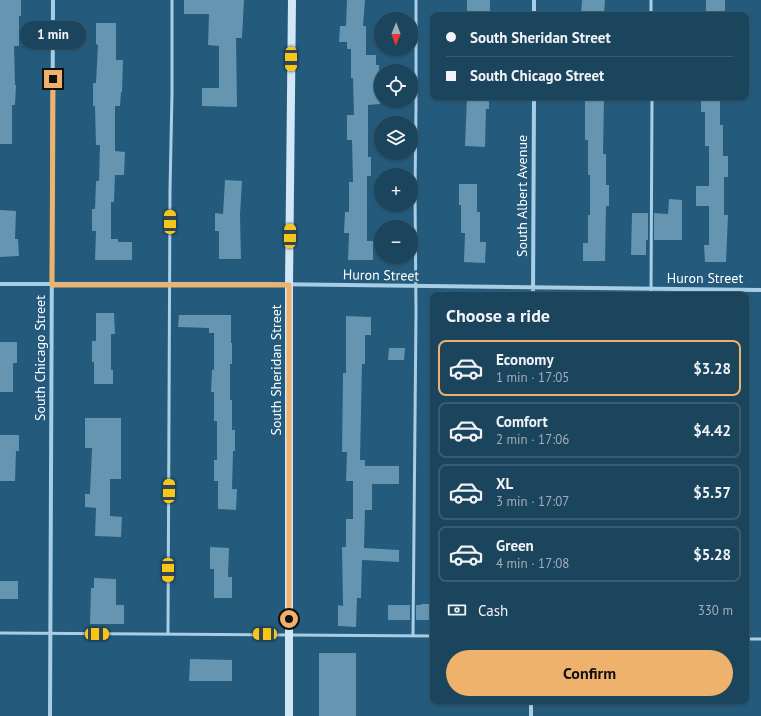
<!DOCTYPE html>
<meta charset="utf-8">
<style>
:root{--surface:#1b445d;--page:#284e66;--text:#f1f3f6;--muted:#a0b0bc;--line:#395c72;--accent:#efb26c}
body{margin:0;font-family:"PT Sans",sans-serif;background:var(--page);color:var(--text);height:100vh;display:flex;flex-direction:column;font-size:15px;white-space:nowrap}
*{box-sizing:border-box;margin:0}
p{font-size:13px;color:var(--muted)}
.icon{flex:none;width:22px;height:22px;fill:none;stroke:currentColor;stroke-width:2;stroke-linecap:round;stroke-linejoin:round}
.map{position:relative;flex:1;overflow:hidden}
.side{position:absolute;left:430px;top:292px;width:319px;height:412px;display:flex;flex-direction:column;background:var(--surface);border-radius:8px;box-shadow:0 1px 3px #0004,0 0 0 1px var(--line)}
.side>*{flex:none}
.banner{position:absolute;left:430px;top:12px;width:319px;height:88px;border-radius:8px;box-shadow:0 1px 3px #0004,0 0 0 1px var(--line);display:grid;align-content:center;height:88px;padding:0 16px;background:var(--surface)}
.needle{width:26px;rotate:181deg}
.buttons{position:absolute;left:374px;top:12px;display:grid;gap:8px}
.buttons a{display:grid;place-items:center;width:44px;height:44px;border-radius:50%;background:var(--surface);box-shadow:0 1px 3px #0004,0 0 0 1px var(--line);font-size:20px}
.end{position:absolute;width:18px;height:18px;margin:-9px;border:5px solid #efb26c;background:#111;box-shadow:0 0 0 2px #111}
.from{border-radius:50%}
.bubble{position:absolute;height:28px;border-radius:14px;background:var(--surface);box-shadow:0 1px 3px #0004,0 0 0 1px var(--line);font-size:13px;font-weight:700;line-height:28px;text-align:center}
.car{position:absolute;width:12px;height:24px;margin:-12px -6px;border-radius:5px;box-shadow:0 0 3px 1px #0007;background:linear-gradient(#f5c518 24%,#345 0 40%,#f5c518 0 76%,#345 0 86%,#f5c518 0)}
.banner b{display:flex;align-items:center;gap:14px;height:38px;font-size:15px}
.banner b+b{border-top:1px solid var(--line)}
.banner i{width:10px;height:10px;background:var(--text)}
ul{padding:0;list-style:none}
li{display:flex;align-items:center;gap:12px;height:56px;margin:0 8px 6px;padding:0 8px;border:2px solid var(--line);border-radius:8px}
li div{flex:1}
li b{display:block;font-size:15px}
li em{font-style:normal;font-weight:700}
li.current{border-color:var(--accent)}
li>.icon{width:36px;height:36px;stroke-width:1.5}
h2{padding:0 16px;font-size:18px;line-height:48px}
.pay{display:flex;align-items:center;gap:10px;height:44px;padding:0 16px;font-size:15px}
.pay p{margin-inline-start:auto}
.cta{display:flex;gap:8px;margin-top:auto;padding:8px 16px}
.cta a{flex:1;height:46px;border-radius:24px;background:var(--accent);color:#111;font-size:16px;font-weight:700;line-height:46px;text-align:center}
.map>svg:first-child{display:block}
.building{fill:#6595b1}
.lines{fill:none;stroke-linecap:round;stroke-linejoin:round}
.lane{stroke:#a8cee5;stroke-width:3}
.street{stroke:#a8cee5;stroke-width:4}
.secondary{stroke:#d1e7f5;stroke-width:8}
.route{stroke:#efb26c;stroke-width:5}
.labels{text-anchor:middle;stroke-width:3.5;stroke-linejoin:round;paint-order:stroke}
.street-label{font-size:14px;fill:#fff;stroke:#245a7c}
</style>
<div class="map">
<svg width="761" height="716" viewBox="0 0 761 716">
<rect width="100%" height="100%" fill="#245a7c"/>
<path class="building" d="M0,0H21V16H19V46H14L15,85H16L15,105H12V144H0Z
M184,0H244L242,38H236L237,107L202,106V88H219V46L208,45L209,14H184Z
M347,0H365L363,26H366V55H376V65H379L380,104L368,105V157H371V176H367V241H373V260H348L349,233H344L345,212H349V182H353L352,140H347V115H354L353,78H351V49H347V42H339L340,26H346Z
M467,0H490V15H467Z
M582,0H605L604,15H581Z
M706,0H725V15H706Z
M96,23H116V60H123L122,92H121L120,106H115V151L125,152L124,175H115L114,202H111V239H118V242H132V260H95L96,231H92V209H95L96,181H99L100,145H96L95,106H93V83H96L98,45L96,44Z
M467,97H489V109H486L485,147L465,146Z
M585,97H604L603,154H606V185H609V206H606L605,261H583V243H588V215H590V175H588V140H585Z
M701,97H720V125H723V156H728V177H724V215H728L726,262H705L704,245H709V206H696V186H709V146H705V112H701Z
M225,180L242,181L240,215L241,259H219V231H215V213L223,214Z
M459,184H477V212H480V242H486L485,263L464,262L465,233H461V205H459Z
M669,199L682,200V240H654V213L668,214Z
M0,210L16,211L15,239H18L19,256L0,257Z
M632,213H648V240H646V255H631Z
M96,313H114L115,334H111V370H113V384H94V362H92V341H96Z
M179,315H231V343H232V364H230V400H232V430H235V451H233L232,489H237L236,510L218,509V481H214V460H217V421H214V392H211L212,370H214V333H209V328L178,327Z
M346,316L371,317V335H365V364H362L360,460H365V466H399V484H372V510H365L364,548L399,550V562L362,560L361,598H357L356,627L338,626V605L343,606L342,547H346V519H353V481H346L347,452H342L343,373H346Z
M0,342H17V363H13V392H0Z
M389,348H405L404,360H388Z
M85,418H121V479H110V516L122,517L121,537L95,536L96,508L85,507V494H90L92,448H85Z
M0,435H19V451H16L15,481H0Z
M210,547L229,548L228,577H232V598H214V569H210Z
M94,578L116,579V605H124V624H90L91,588H94Z
M0,581H18V599H0Z
M421,604H433V620H416V605H421Z
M388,605H410V620H388Z
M319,653H356V716H319Z
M190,659L232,660V681H189Z"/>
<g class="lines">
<path class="lane" d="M651,15V0
M651,295L652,97
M0,633L433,636
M168,634L170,190L172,94V0
M413,636L416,312L415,190L416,107V0
M746,639H761"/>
<path class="street" d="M534,15V0
M0,284H266L761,290
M533,295L534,97
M50,716L53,0
M531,716V701"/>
<path class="secondary" d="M289,716V285L292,0"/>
</g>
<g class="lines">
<path class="route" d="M53,79L52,285H289V619"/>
</g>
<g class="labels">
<g class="street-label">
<text transform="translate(522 196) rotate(-90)" y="5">South Albert Avenue</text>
<text transform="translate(381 275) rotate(1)" y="5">Huron Street</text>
<text x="705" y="283">Huron Street</text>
<text transform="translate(40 358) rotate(-90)" y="5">South Chicago Street</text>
<text transform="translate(276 370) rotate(-90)" y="5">South Sheridan Street</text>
</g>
</g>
</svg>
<div class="buttons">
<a><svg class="needle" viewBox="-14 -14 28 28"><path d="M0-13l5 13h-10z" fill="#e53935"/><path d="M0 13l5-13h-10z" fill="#a0b0bc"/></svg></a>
<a><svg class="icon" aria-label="locate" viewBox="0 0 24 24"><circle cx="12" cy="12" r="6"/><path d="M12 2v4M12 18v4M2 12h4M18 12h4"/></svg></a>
<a><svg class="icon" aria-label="layers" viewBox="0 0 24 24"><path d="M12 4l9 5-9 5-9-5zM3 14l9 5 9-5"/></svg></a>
<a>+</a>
<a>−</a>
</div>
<i class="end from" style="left:289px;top:619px"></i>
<i class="end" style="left:53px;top:79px"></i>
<div class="bubble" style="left:20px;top:21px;width:66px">1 min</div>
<i class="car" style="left:291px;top:59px;rotate:180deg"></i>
<i class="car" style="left:170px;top:222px;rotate:0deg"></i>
<i class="car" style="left:290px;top:236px;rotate:1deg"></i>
<i class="car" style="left:169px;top:491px;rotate:1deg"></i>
<i class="car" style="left:168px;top:570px;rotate:180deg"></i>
<i class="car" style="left:97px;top:634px;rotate:90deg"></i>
<i class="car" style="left:265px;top:634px;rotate:270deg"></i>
<div class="banner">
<b><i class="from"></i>South Sheridan Street</b>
<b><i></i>South Chicago Street</b>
</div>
<section class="side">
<h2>Choose a ride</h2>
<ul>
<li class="current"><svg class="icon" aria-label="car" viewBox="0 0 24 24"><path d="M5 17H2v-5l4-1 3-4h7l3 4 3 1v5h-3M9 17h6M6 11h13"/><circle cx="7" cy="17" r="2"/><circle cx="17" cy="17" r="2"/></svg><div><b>Economy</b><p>1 min · 17:05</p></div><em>$3.28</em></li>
<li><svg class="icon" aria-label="car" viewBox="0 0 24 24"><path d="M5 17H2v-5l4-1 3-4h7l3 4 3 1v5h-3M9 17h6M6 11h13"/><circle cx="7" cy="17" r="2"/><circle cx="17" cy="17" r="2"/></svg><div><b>Comfort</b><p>2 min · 17:06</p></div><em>$4.42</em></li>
<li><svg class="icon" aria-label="car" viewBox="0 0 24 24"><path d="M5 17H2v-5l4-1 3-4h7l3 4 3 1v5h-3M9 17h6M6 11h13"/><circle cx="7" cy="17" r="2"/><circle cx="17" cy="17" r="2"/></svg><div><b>XL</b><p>3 min · 17:07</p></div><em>$5.57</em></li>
<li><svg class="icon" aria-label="car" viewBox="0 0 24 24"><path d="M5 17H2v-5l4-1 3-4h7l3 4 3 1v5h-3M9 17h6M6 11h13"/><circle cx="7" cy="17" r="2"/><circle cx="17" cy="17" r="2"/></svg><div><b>Green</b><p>4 min · 17:08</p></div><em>$5.28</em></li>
</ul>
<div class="pay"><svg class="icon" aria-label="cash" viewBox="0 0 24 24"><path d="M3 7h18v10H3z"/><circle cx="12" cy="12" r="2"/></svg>Cash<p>330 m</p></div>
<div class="cta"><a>Confirm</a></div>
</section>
</div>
